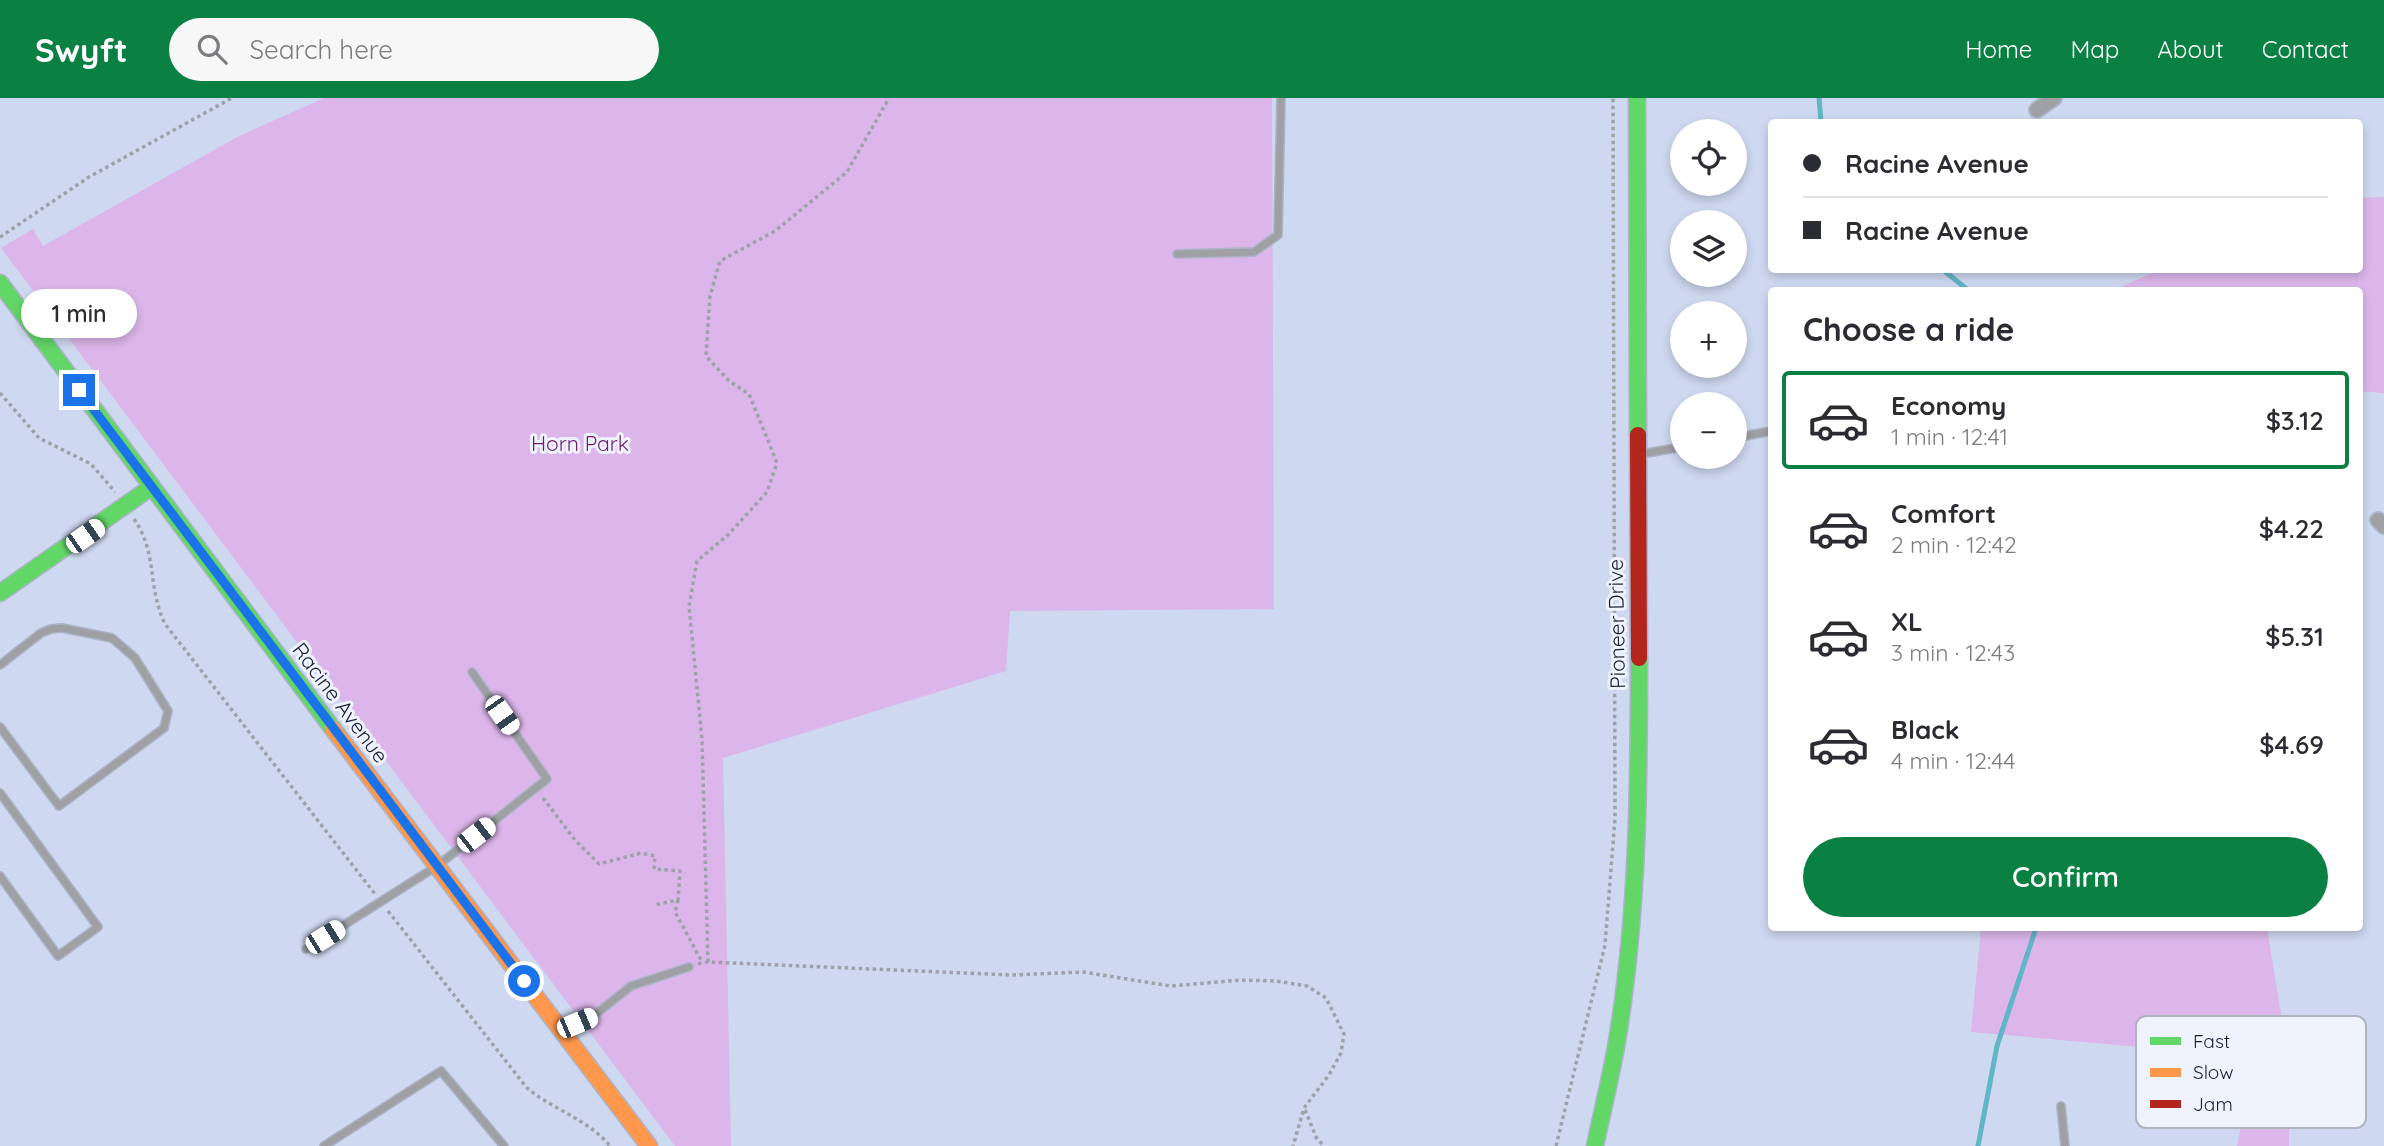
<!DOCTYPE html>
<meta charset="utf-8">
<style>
:root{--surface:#fff;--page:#f7f7f7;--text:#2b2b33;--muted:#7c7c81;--line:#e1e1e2;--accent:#0b8043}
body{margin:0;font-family:Quicksand,sans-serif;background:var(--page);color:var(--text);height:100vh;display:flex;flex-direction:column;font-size:26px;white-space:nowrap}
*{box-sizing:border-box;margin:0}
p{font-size:23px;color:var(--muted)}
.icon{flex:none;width:38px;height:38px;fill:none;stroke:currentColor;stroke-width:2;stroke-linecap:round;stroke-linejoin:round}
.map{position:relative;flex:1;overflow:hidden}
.drawer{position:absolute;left:1768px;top:189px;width:595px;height:644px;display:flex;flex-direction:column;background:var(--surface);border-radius:7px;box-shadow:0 4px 10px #0003}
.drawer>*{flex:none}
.top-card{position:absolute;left:1768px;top:21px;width:595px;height:154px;border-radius:7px;box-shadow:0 4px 10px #0003;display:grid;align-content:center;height:154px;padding:0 35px;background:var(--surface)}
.fabs{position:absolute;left:1670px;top:21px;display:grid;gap:14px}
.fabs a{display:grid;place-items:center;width:77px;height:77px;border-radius:50%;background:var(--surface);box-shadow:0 4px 10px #0003;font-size:35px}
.end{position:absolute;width:32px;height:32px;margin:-16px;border:9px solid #1a73e8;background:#fff;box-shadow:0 0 0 4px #fff}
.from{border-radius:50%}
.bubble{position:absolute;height:49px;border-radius:24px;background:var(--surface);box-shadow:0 4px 10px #0003;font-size:23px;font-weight:600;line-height:49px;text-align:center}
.car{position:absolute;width:21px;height:42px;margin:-21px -10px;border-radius:9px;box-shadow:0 0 5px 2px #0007;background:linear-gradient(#fff 24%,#345 0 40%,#fff 0 76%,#345 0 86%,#fff 0)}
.top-card b{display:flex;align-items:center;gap:24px;height:66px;font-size:26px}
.top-card b+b{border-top:2px solid var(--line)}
.top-card i{width:18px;height:18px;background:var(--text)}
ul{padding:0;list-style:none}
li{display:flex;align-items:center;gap:21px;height:98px;margin:0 14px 10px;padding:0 21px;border:4px solid transparent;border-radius:7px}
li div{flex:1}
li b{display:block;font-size:26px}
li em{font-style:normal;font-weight:600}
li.active{border-color:var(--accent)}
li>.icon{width:63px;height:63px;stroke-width:1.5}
h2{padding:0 35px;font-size:32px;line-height:84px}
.action{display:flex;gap:14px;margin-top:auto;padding:14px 35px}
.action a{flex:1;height:80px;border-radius:42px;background:var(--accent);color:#fff;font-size:28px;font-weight:600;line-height:80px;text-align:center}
header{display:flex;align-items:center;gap:42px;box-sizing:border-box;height:98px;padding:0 35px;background:var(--accent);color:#fff}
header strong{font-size:33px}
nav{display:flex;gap:38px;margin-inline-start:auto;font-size:24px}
.search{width:490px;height:63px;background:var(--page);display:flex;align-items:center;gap:18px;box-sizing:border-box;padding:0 24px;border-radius:38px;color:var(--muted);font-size:26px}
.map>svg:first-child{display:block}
.green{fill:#dcb6ea}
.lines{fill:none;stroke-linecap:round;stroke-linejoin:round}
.stream{stroke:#60b5c7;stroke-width:5}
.lane-casing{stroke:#acb4c8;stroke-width:10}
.street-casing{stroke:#acb4c8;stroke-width:18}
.fast-casing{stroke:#acb4c8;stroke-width:19}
.slow-casing{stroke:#acb4c8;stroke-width:19}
.jam-casing{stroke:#acb4c8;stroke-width:19}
.path{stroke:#9ea1aa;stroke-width:3.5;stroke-dasharray:3.5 3.5;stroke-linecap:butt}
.lane{stroke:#9ea0a4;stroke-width:7}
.street{stroke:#9ea0a4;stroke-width:14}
.fast{stroke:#63d668;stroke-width:16}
.slow{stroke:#ff974d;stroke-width:16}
.jam{stroke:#b3261e;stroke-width:16}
.route{stroke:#1a73e8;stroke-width:9}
.labels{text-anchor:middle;stroke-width:6;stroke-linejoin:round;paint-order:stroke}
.park-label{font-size:21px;fill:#731a73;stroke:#eff3fe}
.street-label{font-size:21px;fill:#181f33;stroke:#eff3fe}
.key{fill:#eff3fe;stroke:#aeb3c1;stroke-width:2}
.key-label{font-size:19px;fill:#181f33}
</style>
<header>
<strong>Swyft</strong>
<div class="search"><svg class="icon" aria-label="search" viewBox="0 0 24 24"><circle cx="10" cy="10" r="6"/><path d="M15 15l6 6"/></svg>Search here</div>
<nav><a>Home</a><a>Map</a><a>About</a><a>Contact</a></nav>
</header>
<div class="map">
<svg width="2384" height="1048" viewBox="0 0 2384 1048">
<rect width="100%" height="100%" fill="#ced8f0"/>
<path class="green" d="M324,0H1272L1274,511L1010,513L1006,573L723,660L731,1048H675L1,150L33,131L43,148L239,38Z
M2384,99V295L2359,293V192H2114L2159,172H2359V100Z
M1981,830H2267L2289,965V1048H2237L2254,959L1971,934Z"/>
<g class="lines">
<path class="stream" d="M1819,0L1821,24
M1943,172L1968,192
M1978,1048L1997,948L2036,830"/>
<defs>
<path id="lane" d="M1177,156L1254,154L1278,137L1281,0
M1734,340L1771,333
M1641,356L1682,349
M0,567L41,535L51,531L62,530L112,540L135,560L168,613L164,630L59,708L0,629
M0,695L98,829L58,858L0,778
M306,851L437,768L547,681L472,574
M562,931L592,919L631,888L689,869
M2061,1008L2065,1048
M324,1048L441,973L504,1048"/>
<path id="street" d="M2037,12L2054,0
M2378,422L2384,428"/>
<path id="fast" d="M1637,0L1638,337
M0,185L333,631
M0,495L150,390
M1595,1048C1602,1015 1610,982 1616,949C1638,821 1639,689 1639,560"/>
<path id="slow" d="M333,631L649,1048"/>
<path id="jam" d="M1638,337L1639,560"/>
</defs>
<use href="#lane" class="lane-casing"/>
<use href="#street" class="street-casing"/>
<use href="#fast" class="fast-casing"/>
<use href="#slow" class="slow-casing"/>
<use href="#jam" class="jam-casing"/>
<path class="path" d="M0,139L89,79L232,0
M0,295L39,340L91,366L115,394
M134,421C158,455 147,489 165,526L375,796
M543,700L575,742L599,766L641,755L655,758L654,771L680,773L678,802L654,807
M678,802L675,814L701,862
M388,813L527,990C553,1012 588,1021 610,1048
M708,864L702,641L689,508L697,463L728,437L767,394L777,365L749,296L729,283L706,258L710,198L720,163L775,133L847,74L889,0
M698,866L708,864L1011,877L1083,874L1171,888L1241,882L1276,883L1307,888L1326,900L1344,936L1341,955L1329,977L1304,1010L1293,1048
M1305,1012L1317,1041L1324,1048
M1556,1048L1605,847L1615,721L1613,0"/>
<use href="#lane" class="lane"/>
<use href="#street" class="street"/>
<use href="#fast" class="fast"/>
<use href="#slow" class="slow"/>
<use href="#jam" class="jam"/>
</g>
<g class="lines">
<path class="route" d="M79,292L524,883"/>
</g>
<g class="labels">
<g class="park-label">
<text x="580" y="353">Horn Park</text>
</g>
<g class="street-label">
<text transform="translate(1617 526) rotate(-91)" y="7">Pioneer Drive</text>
<text transform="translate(340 605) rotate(53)" y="7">Racine Avenue</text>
</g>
</g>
<rect x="2136" y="918" width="230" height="112" rx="10" class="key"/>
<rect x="2150" y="939" width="31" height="8" fill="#63d668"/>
<rect x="2150" y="970" width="31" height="9" fill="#ff974d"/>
<rect x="2150" y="1002" width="31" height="8" fill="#b3261e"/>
<g class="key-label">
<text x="2193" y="950">Fast</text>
<text x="2193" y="981">Slow</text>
<text x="2193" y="1013">Jam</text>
</g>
</svg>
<div class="fabs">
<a><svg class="icon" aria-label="locate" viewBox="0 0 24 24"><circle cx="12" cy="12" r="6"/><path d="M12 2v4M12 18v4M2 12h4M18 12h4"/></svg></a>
<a><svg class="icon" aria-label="layers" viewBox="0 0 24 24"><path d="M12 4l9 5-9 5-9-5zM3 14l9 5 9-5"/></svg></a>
<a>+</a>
<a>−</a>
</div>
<i class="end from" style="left:524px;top:883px"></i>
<i class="end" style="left:79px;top:292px"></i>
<div class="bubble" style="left:21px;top:191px;width:116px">1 min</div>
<i class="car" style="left:85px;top:438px;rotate:55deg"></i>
<i class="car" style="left:502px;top:617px;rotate:145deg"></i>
<i class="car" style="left:476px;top:737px;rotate:52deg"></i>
<i class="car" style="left:325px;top:839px;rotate:58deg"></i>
<i class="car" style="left:577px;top:925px;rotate:67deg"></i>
<div class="top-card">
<b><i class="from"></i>Racine Avenue</b>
<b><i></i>Racine Avenue</b>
</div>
<section class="drawer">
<h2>Choose a ride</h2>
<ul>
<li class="active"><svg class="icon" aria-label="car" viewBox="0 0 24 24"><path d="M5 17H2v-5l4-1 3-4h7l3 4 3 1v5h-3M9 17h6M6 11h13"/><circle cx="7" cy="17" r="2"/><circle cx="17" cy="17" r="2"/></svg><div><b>Economy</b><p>1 min · 12:41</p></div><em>$3.12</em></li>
<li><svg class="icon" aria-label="car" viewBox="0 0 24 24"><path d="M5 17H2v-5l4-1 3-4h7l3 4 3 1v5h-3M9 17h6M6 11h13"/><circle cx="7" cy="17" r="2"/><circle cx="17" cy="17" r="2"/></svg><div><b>Comfort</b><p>2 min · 12:42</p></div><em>$4.22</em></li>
<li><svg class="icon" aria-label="car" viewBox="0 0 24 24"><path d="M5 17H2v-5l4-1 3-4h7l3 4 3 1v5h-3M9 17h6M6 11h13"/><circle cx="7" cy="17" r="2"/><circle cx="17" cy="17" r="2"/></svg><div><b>XL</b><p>3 min · 12:43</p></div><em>$5.31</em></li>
<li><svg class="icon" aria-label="car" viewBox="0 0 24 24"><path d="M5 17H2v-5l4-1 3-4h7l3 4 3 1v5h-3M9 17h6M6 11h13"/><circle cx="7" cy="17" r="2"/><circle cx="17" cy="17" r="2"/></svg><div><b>Black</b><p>4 min · 12:44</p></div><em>$4.69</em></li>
</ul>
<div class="action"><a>Confirm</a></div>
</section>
</div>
